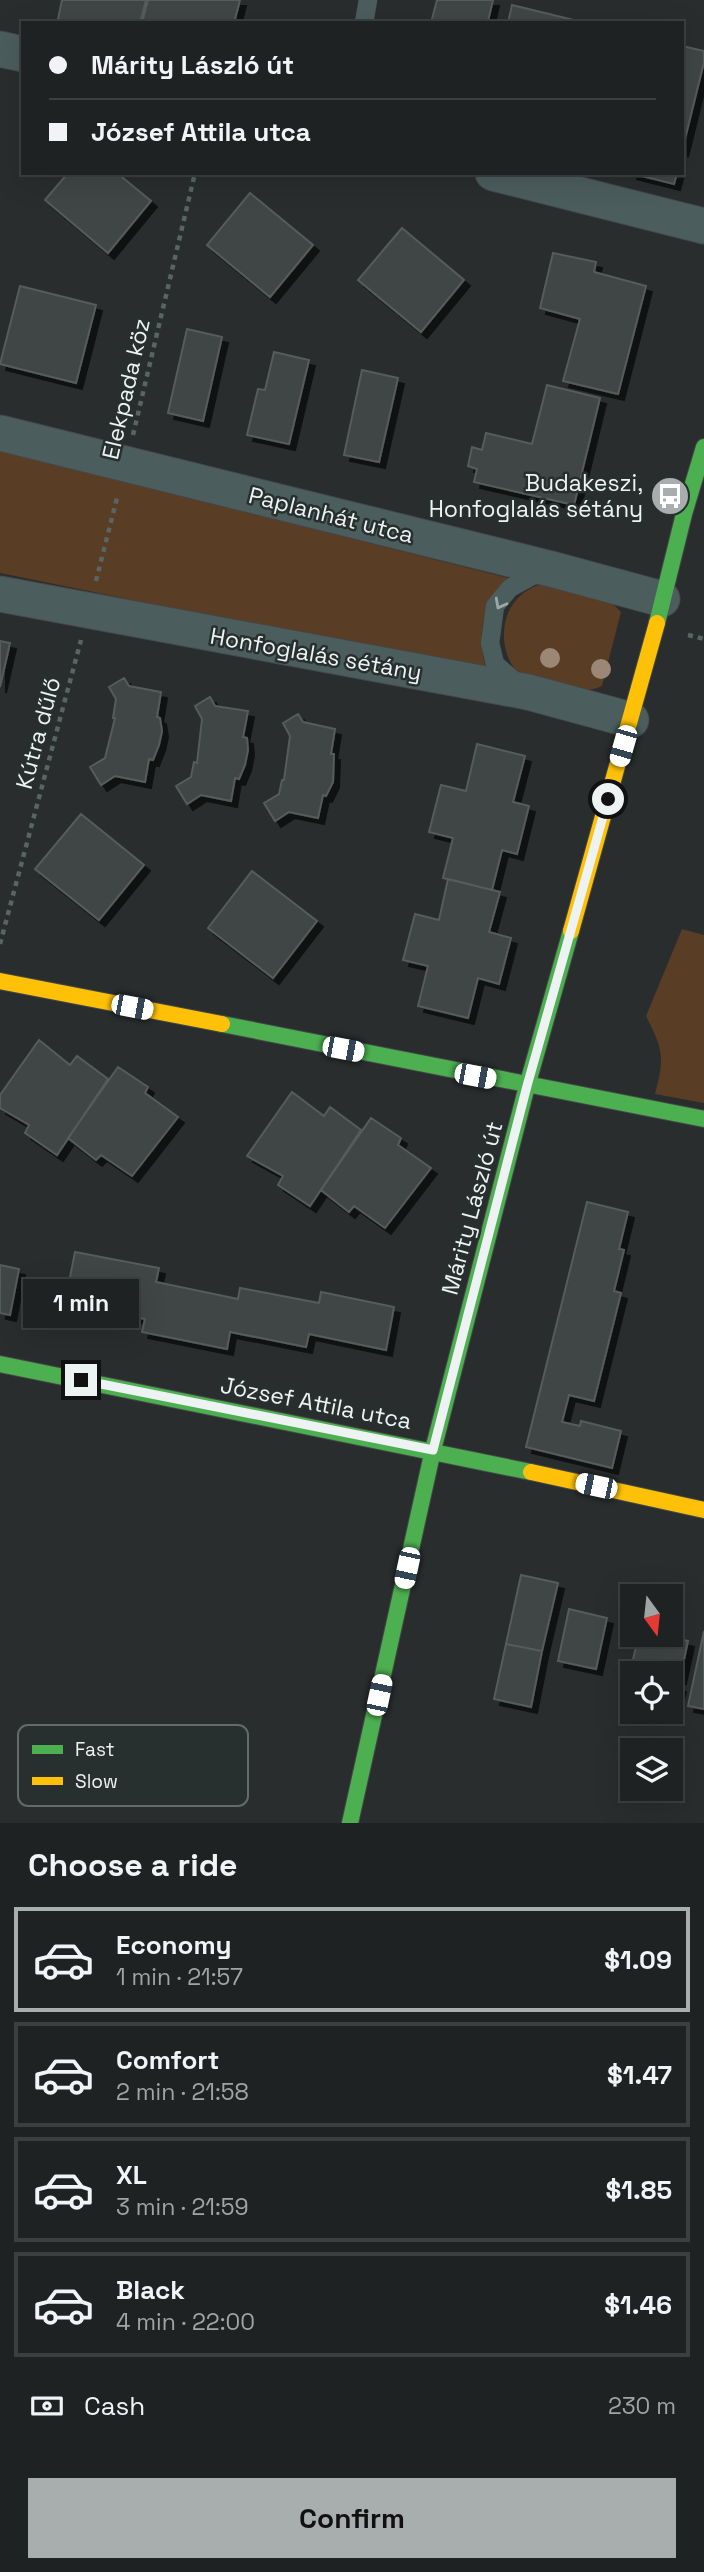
<!DOCTYPE html>
<meta charset="utf-8">
<style>
:root{--surface:#1f2222;--page:#2c2f2f;--text:#f1f3f6;--muted:#a1a4a5;--line:#3c3f40;--accent:#a8adad}
body{margin:0;font-family:"Space Grotesk",sans-serif;background:var(--page);color:var(--text);height:100vh;display:flex;flex-direction:column;font-size:26px;white-space:nowrap}
*{box-sizing:border-box;margin:0}
p{font-size:23px;color:var(--muted)}
.icon{flex:none;width:38px;height:38px;fill:none;stroke:currentColor;stroke-width:2;stroke-linecap:round;stroke-linejoin:round}
.map{position:relative;height:1823px;overflow:hidden}
.drawer{display:flex;flex-direction:column;background:var(--surface);flex:1}
.drawer>*{flex:none}
.banner{position:absolute;left:21px;top:21px;width:663px;height:154px;border-radius:0px;box-shadow:0 7px 28px #0002,0 0 0 2px var(--line);display:grid;align-content:center;height:154px;padding:0 28px;background:var(--surface)}
.needle{width:46px;rotate:165deg}
.tools{position:absolute;left:620px;top:1584px;display:grid;gap:14px}
.tools a{display:grid;place-items:center;width:63px;height:63px;border-radius:0px;background:var(--surface);box-shadow:0 7px 28px #0002,0 0 0 2px var(--line);font-size:35px}
.end{position:absolute;width:32px;height:32px;margin:-16px;border:9px solid #edf2f2;background:#111;box-shadow:0 0 0 4px #111}
.from{border-radius:50%}
.bubble{position:absolute;height:49px;border-radius:0px;background:var(--surface);box-shadow:0 7px 28px #0002,0 0 0 2px var(--line);font-size:23px;font-weight:800;line-height:49px;text-align:center}
.car{position:absolute;width:21px;height:42px;margin:-21px -10px;border-radius:9px;box-shadow:0 0 5px 2px #0007;background:linear-gradient(#fff 24%,#345 0 40%,#fff 0 76%,#345 0 86%,#fff 0)}
.banner b{display:flex;align-items:center;gap:24px;height:66px;font-size:26px}
.banner b+b{border-top:2px solid var(--line)}
.banner i{width:18px;height:18px;background:var(--text)}
ul{padding:0;list-style:none}
li{display:flex;align-items:center;gap:21px;height:105px;margin:0 14px 10px;padding:0 14px;border:4px solid var(--line);border-radius:0px}
li div{flex:1}
li b{display:block;font-size:26px}
li em{font-style:normal;font-weight:800}
li.selected{border-color:var(--accent)}
li>.icon{width:63px;height:63px;stroke-width:1.5}
h2{padding:0 28px;font-size:32px;line-height:84px}
.pay{display:flex;align-items:center;gap:18px;height:77px;padding:0 28px;font-size:26px}
.pay p{margin-inline-start:auto}
.primary-button{display:flex;gap:14px;margin-top:auto;padding:14px 28px}
.primary-button a{flex:1;height:80px;border-radius:0px;background:var(--accent);color:#111;font-size:28px;font-weight:800;line-height:80px;text-align:center}
.map>svg:first-child{display:block}
.green{fill:#593d25}
.building{fill:#404444;stroke:#575b5b;stroke-width:2;filter:url(#shadow)}
.lines{fill:none;stroke-linecap:round;stroke-linejoin:round}
.lane-casing{stroke:#454848;stroke-width:19}
.street-casing{stroke:#454848;stroke-width:37}
.fast-casing{stroke:#454848;stroke-width:18}
.slow-casing{stroke:#454848;stroke-width:18}
.path{stroke:#596464;stroke-width:4.5;stroke-dasharray:5 5;stroke-linecap:butt}
.lane{stroke:#4c5d5e;stroke-width:18}
.street{stroke:#4c5d5e;stroke-width:35}
.fast{stroke:#4caf50;stroke-width:16}
.slow{stroke:#ffc107;stroke-width:16}
.tree{fill:#9c8675}
.oneway{stroke:#9ca8a8}
.route{stroke:#edf2f2;stroke-width:9}
.labels{text-anchor:middle;stroke-width:5;stroke-linejoin:round;paint-order:stroke}
.street-label{font-size:23px;fill:#edf2f2;stroke:#272f2f}
.poi-label{font-size:23px;fill:#edf2f2;stroke:#272f2f;text-anchor:end}
.key{fill:#272f2f;stroke:#626a6a;stroke-width:2}
.key-label{font-size:19px;fill:#edf2f2}
</style>
<div class="map">
<svg width="704" height="1823" viewBox="0 0 704 1823">
<defs>
<filter id="shadow"><feDropShadow dx="6" dy="6" stdDeviation="0" flood-color="#0009"/></filter>
</defs>
<rect width="100%" height="100%" fill="#292d2d"/>
<path class="green" d="M0,450L512,579C505,587 495,596 490,605C478,625 480,652 488,672L0,573Z
M549,582L607,598L621,612L602,686C585,693 578,691 560,687C551,685 537,684 528,680C502,667 497,626 513,604C522,591 535,585 549,582Z
M682,929L704,935V1103L655,1094C665,1056 663,1050 646,1016Z"/>
<path class="building" d="M62,0H146L140,23H72L58,19Z
M148,0H240L234,23H142Z
M437,0H493L488,21L497,23H431Z
M512,5L586,23H508Z
M682,46L704,51V62L682,151Z
M68,173H117L151,201L108,253L45,200Z
M630,173H677L674,184Z
M250,193L313,245L270,297L207,245Z
M402,228L464,280L421,332L358,280Z
M553,253L596,262L594,272L646,286L618,394L563,381L580,319L540,308Z
M20,286L96,305L76,383L0,364Z
M187,329L222,337L203,421L168,413Z
M274,352L309,360L289,444L247,435L258,389L265,390Z
M362,370L398,378L379,462L344,455Z
M547,385L600,398L574,505L474,482L477,469L468,466L472,447L482,450L486,433L532,444Z
M0,641L10,643L0,687Z
M124,678L129,686L161,692L157,717L160,718L162,731L159,745L153,760L149,759L145,782L115,776L101,785L90,767L105,758L115,718H113L116,699L109,687Z
M210,697L215,706L248,711L243,737L247,738L248,750L245,765L239,779L235,778L231,801L201,795L187,804L176,786L191,777L194,762L197,763L202,719L195,706Z
M298,714L303,722L335,729L331,754H334L333,782L326,796L323,795L318,818L289,812L275,821L264,803L279,794L282,780H284L290,736L283,723Z
M477,744L525,756L513,802L529,806L517,854L502,850L492,890L443,878L453,838L429,832L441,785L466,791Z
M81,814L144,865L99,920L35,869Z
M252,871L317,921L273,978L208,928Z
M448,879L500,892L489,932L511,938L499,984L478,978L468,1018L418,1006L428,966L403,960L415,914L439,920Z
M39,1040L70,1065L77,1056L108,1079L57,1155L25,1133L29,1125L0,1108V1095Z
M118,1067L148,1087L145,1093L178,1117L132,1176L101,1155L96,1160L68,1138Z
M292,1092L324,1116L330,1107L361,1130L310,1206L278,1185L283,1176L247,1156Z
M371,1118L401,1138L398,1145L431,1168L385,1228L354,1206L349,1212L321,1190Z
M587,1202L628,1212L619,1249L624,1250L614,1291L621,1293L594,1401L569,1395L562,1422L580,1426L581,1421L621,1431L612,1468L526,1447Z
M75,1252L159,1268L156,1282L238,1299L240,1288L319,1303L321,1292L394,1307L386,1350L309,1334L306,1347L230,1332L227,1349L142,1332L145,1319L65,1303Z
M0,1265L19,1269L10,1315L0,1313Z
M521,1575L558,1583L542,1651L506,1644Z
M569,1609L607,1618L596,1669L558,1661Z
M704,1631V1709L688,1706Z
M639,1634H659L688,1641L680,1678L670,1676V1673H656L631,1668Z
M506,1644L542,1651L531,1707L494,1699Z
M670,1684L680,1686L674,1710L670,1709Z"/>
<g class="lines">
<defs>
<path id="lane" d="M364,23L368,0
M518,684L495,664L490,643L495,606L510,588L532,576L544,573"/>
<path id="street" d="M0,49L23,54
M493,173L704,226
M0,433L555,570L662,599
M0,594L528,692L631,720"/>
<path id="fast" d="M657,623L684,514L704,447
M222,1024L704,1119
M0,1364L531,1472
M350,1823L433,1450L527,1086L571,931"/>
<path id="slow" d="M571,931L657,623
M0,981L222,1024
M531,1472L704,1510"/>
</defs>
<use href="#lane" class="lane-casing"/>
<use href="#street" class="street-casing"/>
<use href="#fast" class="fast-casing"/>
<use href="#slow" class="slow-casing"/>
<path class="path" d="M133,435L195,173
M96,581L118,494
M688,635L704,639
M0,944L81,640"/>
<use href="#lane" class="lane"/>
<use href="#street" class="street"/>
<use href="#fast" class="fast"/>
<use href="#slow" class="slow"/>
</g>
<g class="tree">
<circle cx="550" cy="658" r="10"/>
<circle cx="601" cy="669" r="10"/>
</g>
<defs><path id="oneway-chevron" d="M-2-3.5L2.5 0L-2 3.5" fill="none" stroke-width="1.6" stroke-linecap="round" stroke-linejoin="round" transform="scale(1.75)"/></defs>
<use class="oneway" href="#oneway-chevron" transform="translate(500 604) rotate(118)"/>
<g class="lines">
<path class="route" d="M81,1380L433,1450L527,1086L608,799"/>
</g>
<defs>
<symbol id="bus-disc" viewBox="-11 -11 22 22"><circle r="9.5" fill="#a8adad" stroke="#272f2f"/><path d="M-5-6H5V4H4V6H2V4H-2V6H-4V4H-5ZM-3.5-4V0h7V-4ZM-3.5 1.2v1.5H-2V1.2ZM2 1.2v1.5H3.5V1.2Z" fill="#fff"/></symbol>
</defs>
<g fill-rule="evenodd">
<use href="#bus-disc" x="648" y="474" width="44" height="44"/>
</g>
<g class="labels">
<g class="street-label">
<text transform="translate(126 389) rotate(-77)" y="8">Elekpada köz</text>
<text transform="translate(331 515) rotate(14)" y="8">Paplanhát utca</text>
<text transform="translate(316 654) rotate(10)" y="8">Honfoglalás sétány</text>
<text transform="translate(38 733) rotate(-75)" y="8">Kútra dűlő</text>
<text transform="translate(472 1208) rotate(-75)" y="8">Márity László út</text>
<text transform="translate(316 1403) rotate(11)" y="8">József Attila utca</text>
</g>
<g class="poi-label">
<text x="643" y="491">Budakeszi,<tspan x="643" dy="26">Honfoglalás sétány</tspan></text>
</g>
</g>
<rect x="18" y="1725" width="230" height="81" rx="10" class="key"/>
<rect x="32" y="1745" width="31" height="9" fill="#4caf50"/>
<rect x="32" y="1777" width="31" height="8" fill="#ffc107"/>
<g class="key-label">
<text x="75" y="1756">Fast</text>
<text x="75" y="1788">Slow</text>
</g>
</svg>
<div class="tools">
<a><svg class="needle" viewBox="-14 -14 28 28"><path d="M0-13l5 13h-10z" fill="#e53935"/><path d="M0 13l5-13h-10z" fill="#a1a4a5"/></svg></a>
<a><svg class="icon" aria-label="locate" viewBox="0 0 24 24"><circle cx="12" cy="12" r="6"/><path d="M12 2v4M12 18v4M2 12h4M18 12h4"/></svg></a>
<a><svg class="icon" aria-label="layers" viewBox="0 0 24 24"><path d="M12 4l9 5-9 5-9-5zM3 14l9 5 9-5"/></svg></a>
</div>
<i class="end from" style="left:608px;top:799px"></i>
<i class="end" style="left:81px;top:1380px"></i>
<div class="bubble" style="left:23px;top:1279px;width:116px">1 min</div>
<i class="car" style="left:623px;top:746px;rotate:196deg"></i>
<i class="car" style="left:132px;top:1007px;rotate:101deg"></i>
<i class="car" style="left:343px;top:1049px;rotate:101deg"></i>
<i class="car" style="left:475px;top:1076px;rotate:101deg"></i>
<i class="car" style="left:596px;top:1486px;rotate:282deg"></i>
<i class="car" style="left:407px;top:1568px;rotate:192deg"></i>
<i class="car" style="left:379px;top:1695px;rotate:12deg"></i>
<div class="banner">
<b><i class="from"></i>Márity László út</b>
<b><i></i>József Attila utca</b>
</div>
</div>
<section class="drawer">
<h2>Choose a ride</h2>
<ul>
<li class="selected"><svg class="icon" aria-label="car" viewBox="0 0 24 24"><path d="M5 17H2v-5l4-1 3-4h7l3 4 3 1v5h-3M9 17h6M6 11h13"/><circle cx="7" cy="17" r="2"/><circle cx="17" cy="17" r="2"/></svg><div><b>Economy</b><p>1 min · 21:57</p></div><em>$1.09</em></li>
<li><svg class="icon" aria-label="car" viewBox="0 0 24 24"><path d="M5 17H2v-5l4-1 3-4h7l3 4 3 1v5h-3M9 17h6M6 11h13"/><circle cx="7" cy="17" r="2"/><circle cx="17" cy="17" r="2"/></svg><div><b>Comfort</b><p>2 min · 21:58</p></div><em>$1.47</em></li>
<li><svg class="icon" aria-label="car" viewBox="0 0 24 24"><path d="M5 17H2v-5l4-1 3-4h7l3 4 3 1v5h-3M9 17h6M6 11h13"/><circle cx="7" cy="17" r="2"/><circle cx="17" cy="17" r="2"/></svg><div><b>XL</b><p>3 min · 21:59</p></div><em>$1.85</em></li>
<li><svg class="icon" aria-label="car" viewBox="0 0 24 24"><path d="M5 17H2v-5l4-1 3-4h7l3 4 3 1v5h-3M9 17h6M6 11h13"/><circle cx="7" cy="17" r="2"/><circle cx="17" cy="17" r="2"/></svg><div><b>Black</b><p>4 min · 22:00</p></div><em>$1.46</em></li>
</ul>
<div class="pay"><svg class="icon" aria-label="cash" viewBox="0 0 24 24"><path d="M3 7h18v10H3z"/><circle cx="12" cy="12" r="2"/></svg>Cash<p>230 m</p></div>
<div class="primary-button"><a>Confirm</a></div>
</section>
